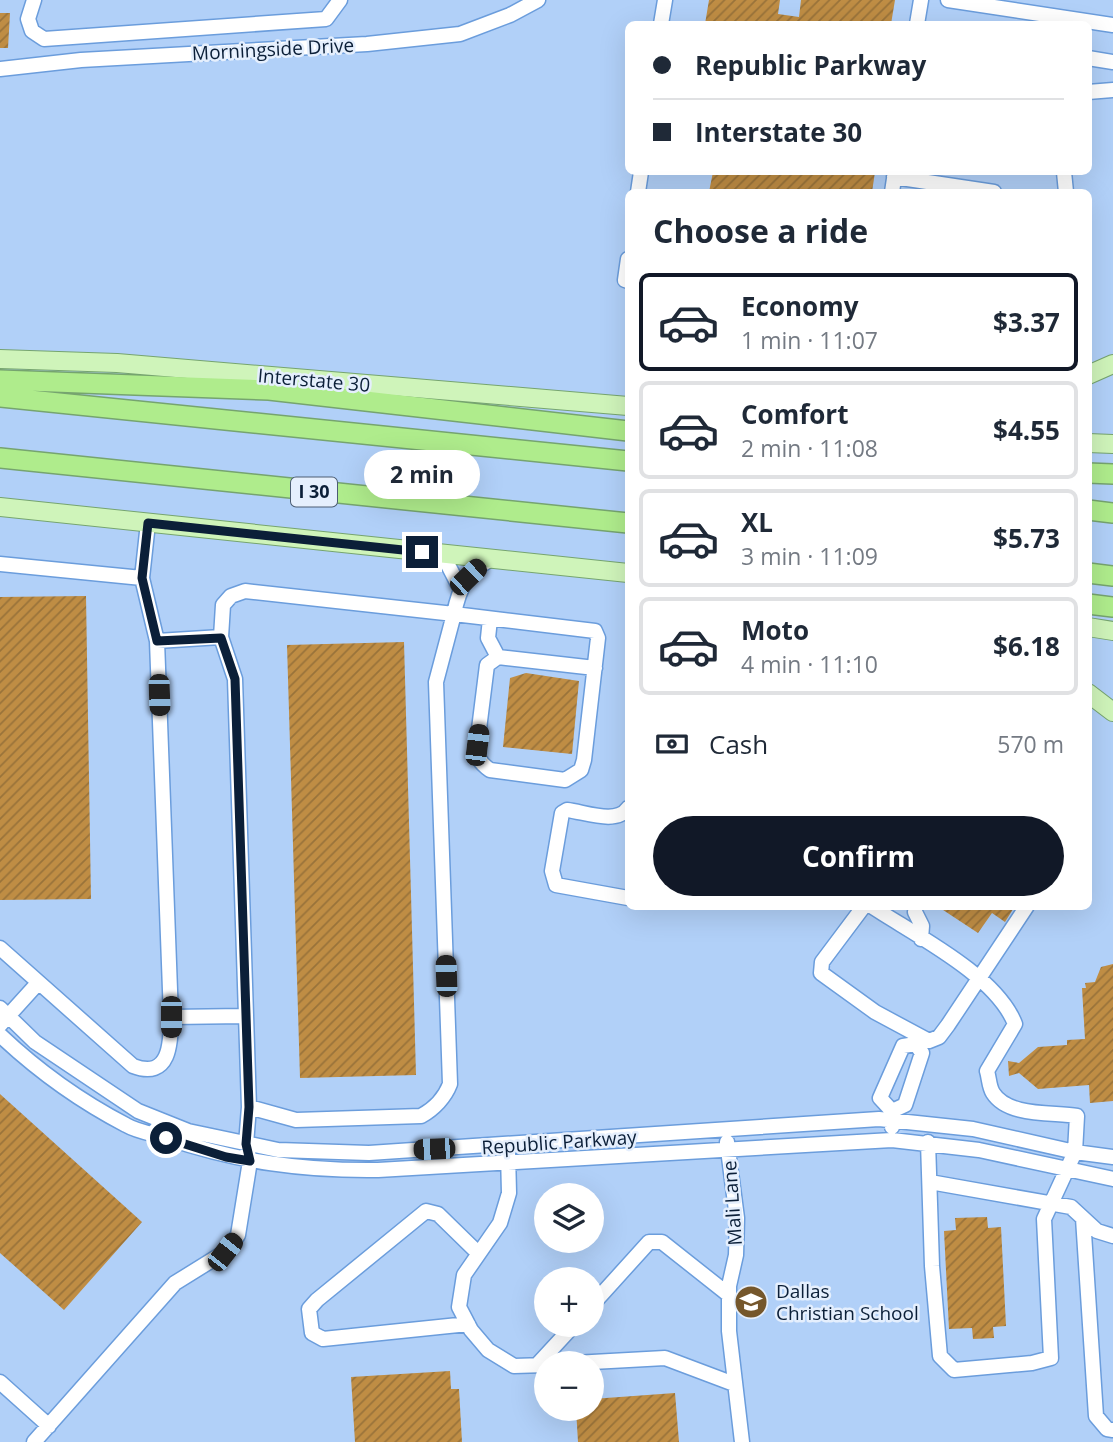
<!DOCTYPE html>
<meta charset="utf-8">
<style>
:root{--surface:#fff;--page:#f6f6f7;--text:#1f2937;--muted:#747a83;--line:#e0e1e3;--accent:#111827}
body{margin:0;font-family:"Open Sans",sans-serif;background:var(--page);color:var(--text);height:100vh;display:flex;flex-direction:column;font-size:26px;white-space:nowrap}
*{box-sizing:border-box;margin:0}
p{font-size:23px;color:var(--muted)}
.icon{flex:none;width:38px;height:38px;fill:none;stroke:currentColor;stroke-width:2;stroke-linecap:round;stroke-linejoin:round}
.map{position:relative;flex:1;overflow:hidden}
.side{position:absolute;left:625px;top:189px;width:467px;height:721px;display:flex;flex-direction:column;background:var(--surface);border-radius:10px;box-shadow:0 7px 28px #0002}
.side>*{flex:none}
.top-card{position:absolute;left:625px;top:21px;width:467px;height:154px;border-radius:10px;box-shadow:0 7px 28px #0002;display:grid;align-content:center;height:154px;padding:0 28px;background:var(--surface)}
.tools{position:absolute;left:534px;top:1183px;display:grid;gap:14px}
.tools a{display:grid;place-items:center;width:70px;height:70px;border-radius:50%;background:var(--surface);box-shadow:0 7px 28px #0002;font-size:35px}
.end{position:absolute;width:32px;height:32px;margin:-16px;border:9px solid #0b1f38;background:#fff;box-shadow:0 0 0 4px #fff}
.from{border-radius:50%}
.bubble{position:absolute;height:49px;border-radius:24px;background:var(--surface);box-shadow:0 7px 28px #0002;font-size:23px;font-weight:700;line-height:49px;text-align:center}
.car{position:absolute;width:21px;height:42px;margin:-21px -10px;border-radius:9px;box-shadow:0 0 5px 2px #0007;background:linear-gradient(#222 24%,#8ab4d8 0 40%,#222 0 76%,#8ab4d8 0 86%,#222 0)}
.top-card b{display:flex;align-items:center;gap:24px;height:66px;font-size:26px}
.top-card b+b{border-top:2px solid var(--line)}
.top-card i{width:18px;height:18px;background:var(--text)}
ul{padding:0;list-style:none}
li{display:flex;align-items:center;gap:21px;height:98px;margin:0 14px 10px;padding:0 14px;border:4px solid var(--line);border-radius:10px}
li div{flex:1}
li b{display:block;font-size:26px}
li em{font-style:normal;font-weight:700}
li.active{border-color:var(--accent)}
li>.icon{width:63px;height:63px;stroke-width:1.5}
h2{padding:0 28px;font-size:32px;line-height:84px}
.pay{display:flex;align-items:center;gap:18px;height:77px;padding:0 28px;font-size:26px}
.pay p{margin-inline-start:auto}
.button{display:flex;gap:14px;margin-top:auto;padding:14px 28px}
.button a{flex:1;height:80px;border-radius:42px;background:var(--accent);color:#fff;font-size:28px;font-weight:700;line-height:80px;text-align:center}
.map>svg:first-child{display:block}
.building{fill:url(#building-hatch)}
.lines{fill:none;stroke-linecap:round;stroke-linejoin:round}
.minor-casing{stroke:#6b9ddc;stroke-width:17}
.major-casing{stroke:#76a46f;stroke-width:20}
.highway-casing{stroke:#76a46f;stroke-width:22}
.minor{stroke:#fff;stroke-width:14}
.major{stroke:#cff4ba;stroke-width:18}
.highway{stroke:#afec8c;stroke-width:19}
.route{stroke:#0b1f38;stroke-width:9}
.labels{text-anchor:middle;stroke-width:5;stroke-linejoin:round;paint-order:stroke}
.shield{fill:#e5effd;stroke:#4c5d73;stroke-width:2}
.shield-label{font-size:18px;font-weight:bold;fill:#0b1f38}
.street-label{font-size:19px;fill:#0b1f38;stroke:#e5effd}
.poi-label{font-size:19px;fill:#0b1f38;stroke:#e5effd;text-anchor:start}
</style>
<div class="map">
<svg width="1113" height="1442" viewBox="0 0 1113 1442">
<defs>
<pattern id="building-hatch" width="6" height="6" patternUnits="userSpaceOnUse" patternTransform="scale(1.75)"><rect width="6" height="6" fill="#bf8d44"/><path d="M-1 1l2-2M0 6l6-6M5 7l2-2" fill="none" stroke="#99733a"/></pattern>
</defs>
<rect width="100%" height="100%" fill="#b1d0f8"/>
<path class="building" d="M709,0H780L778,14L799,17L801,0H895L891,24H705Z
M0,13H10L8,48H0Z
M713,172H875L872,192H709Z
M86,596L91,899L0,900V597Z
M404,642L416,1075L300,1078L287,645Z
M526,673L579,681L572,754L503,747L510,678Z
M937,906H1015L1005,922L992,913L978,933Z
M1113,964V1101L1090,1103L1089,1085L1038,1089L1019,1073L1009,1076L1008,1061L1019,1063L1038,1047L1067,1045V1040L1085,1039L1082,988H1086L1085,983L1095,982L1101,967Z
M0,1094L142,1222L64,1310L0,1253Z
M987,1217L988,1228L1001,1227L1006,1326L993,1327L994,1338L973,1339L972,1328L949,1329L944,1231L956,1230L955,1218Z
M450,1371L451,1389H459L462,1442H355L351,1377Z
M675,1393L679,1442H578L576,1409H592V1399Z"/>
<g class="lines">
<defs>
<path id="minor" d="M34,0L28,19L32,31L44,39L326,19L340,0
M948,0L1113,25
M661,24L665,0
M917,24L921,0
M1088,58L1113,62
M0,69L81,60L367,44L460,34L510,15L538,0
M1088,92L1113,90
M1064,172L1066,192
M894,177L994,192
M638,192L641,172
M892,192L895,172
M628,259L625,280L628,281
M437,554L447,563L460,588
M491,559C467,572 459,588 454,614L595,631L598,638L584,760L581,770L565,780L490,770C480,763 476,757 477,745L487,665L498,657L595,668
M0,564L142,578
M490,619L488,638L498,657
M157,641L221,637
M628,808C617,825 585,812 567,810L562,813L552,871L556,885L628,898
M864,906L822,962L821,973L875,1012L929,1041L939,1037L948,1025L1027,906
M871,906C915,935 996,975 1015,1024L987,1071C989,1077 989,1087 993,1093C1008,1117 1053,1112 1077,1116L1075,1152L1044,1219L1051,1358L1032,1363L954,1370L940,1356L932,1266L928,1142
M915,912L922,926L921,939
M0,948L133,1066C170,1080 171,1043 171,1017L157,641L142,578L148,523
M0,1008L35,1042L138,1111L188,1131L278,1150L369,1153L879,1119L973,1129L1075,1152L1113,1157
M171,1017L244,1016
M0,1025L38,983
M0,1035C38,1071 80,1101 126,1125C138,1132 154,1134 167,1138C239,1162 303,1171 378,1170L892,1140L979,1150L1113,1179
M892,1111L905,1105L922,1053L916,1044
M892,1127V1111L880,1098L903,1046L916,1044
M727,1142L737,1218L736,1255L729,1286V1331L742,1442
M508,1153L509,1193L500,1223L464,1275L459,1307L471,1330L488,1350L514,1366L546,1365
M930,1182L1071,1207L1097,1231L1113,1236
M1083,1218L1096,1416L1107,1429L1113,1430
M592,1305L649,1242H662L729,1295
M468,1324L323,1339L312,1333L309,1309L317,1300L426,1211L438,1214L478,1253
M574,1363L665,1358L734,1384
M537,1365L574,1325
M0,1382L49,1426
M34,1442L175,1283L225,1252L238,1235L250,1161L246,1144L249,1107L235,679L221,637L223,605L231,596L245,591L454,614L436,682L450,1084C445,1097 434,1109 421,1116L296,1120L249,1107"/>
<path id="major" d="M0,359L117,363L628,406
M1088,375L1113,364
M1088,443L1113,444
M0,507L628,573
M1088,627L1113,631
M1088,693L1113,712"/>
<path id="highway" d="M0,380L269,390L628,431
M0,397L628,461
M0,458L628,523
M1088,473L1113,474
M1088,510L1113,513
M1088,573L1113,576
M1088,604L1113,607"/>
</defs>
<use href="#minor" class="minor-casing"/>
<use href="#major" class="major-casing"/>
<use href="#highway" class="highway-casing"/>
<use href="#minor" class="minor"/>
<use href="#major" class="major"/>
<use href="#highway" class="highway"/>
</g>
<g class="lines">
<path class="route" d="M166,1138L226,1157L250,1161L246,1144L249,1107L235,679L221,638L157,641L142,578L148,523L422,552"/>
</g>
<defs>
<symbol id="school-disc" viewBox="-11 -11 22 22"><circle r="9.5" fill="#75572c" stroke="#e5effd"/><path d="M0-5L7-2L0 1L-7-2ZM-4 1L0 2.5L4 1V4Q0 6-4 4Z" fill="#fff"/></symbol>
</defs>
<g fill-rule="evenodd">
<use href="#school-disc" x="732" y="1283" width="38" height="38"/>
</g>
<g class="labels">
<rect class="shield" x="291" y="477.5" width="46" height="29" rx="5"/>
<g class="shield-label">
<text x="314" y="498">I 30</text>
</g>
<g class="street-label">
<text transform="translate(273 49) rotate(-3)" y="7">Morningside Drive</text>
<text transform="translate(314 380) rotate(5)" y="7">Interstate 30</text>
<text transform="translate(559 1142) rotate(-4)" y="7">Republic Parkway</text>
<text transform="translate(732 1203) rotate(-94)" y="7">Mali Lane</text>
</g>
<g class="poi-label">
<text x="776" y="1298">Dallas<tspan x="776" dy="22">Christian School</tspan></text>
</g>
</g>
</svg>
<div class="tools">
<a><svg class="icon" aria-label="layers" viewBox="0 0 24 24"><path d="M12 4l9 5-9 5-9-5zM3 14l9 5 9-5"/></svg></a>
<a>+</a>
<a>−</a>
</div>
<i class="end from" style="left:166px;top:1138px"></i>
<i class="end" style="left:422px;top:552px"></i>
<div class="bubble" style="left:364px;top:450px;width:116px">2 min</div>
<i class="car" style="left:468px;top:577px;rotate:46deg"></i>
<i class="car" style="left:159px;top:695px;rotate:178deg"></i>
<i class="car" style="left:477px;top:745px;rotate:7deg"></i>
<i class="car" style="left:446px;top:976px;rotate:358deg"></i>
<i class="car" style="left:171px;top:1017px;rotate:180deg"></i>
<i class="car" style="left:434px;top:1149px;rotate:268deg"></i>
<i class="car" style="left:225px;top:1252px;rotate:38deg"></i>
<div class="top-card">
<b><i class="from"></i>Republic Parkway</b>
<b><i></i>Interstate 30</b>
</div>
<section class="side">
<h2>Choose a ride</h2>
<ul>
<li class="active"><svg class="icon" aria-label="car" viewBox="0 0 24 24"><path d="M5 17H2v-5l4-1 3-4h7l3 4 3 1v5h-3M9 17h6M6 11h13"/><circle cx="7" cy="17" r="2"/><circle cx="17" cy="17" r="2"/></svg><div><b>Economy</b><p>1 min · 11:07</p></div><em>$3.37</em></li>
<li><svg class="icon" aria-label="car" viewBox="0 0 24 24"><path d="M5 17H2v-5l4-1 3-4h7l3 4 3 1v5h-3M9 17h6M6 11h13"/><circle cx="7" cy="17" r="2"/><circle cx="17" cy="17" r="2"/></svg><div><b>Comfort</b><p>2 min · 11:08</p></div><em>$4.55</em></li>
<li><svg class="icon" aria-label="car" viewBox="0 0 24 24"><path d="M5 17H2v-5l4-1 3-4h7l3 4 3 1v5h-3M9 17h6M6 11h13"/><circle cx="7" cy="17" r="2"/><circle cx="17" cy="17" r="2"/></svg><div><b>XL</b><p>3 min · 11:09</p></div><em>$5.73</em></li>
<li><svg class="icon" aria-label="car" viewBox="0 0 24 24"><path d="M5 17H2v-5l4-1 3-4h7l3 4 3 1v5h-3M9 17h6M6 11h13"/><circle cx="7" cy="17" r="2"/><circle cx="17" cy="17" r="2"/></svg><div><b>Moto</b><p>4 min · 11:10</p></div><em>$6.18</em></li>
</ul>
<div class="pay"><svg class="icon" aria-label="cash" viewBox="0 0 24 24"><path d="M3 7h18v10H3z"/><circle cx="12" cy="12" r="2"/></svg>Cash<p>570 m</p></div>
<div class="button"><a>Confirm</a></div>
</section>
</div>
